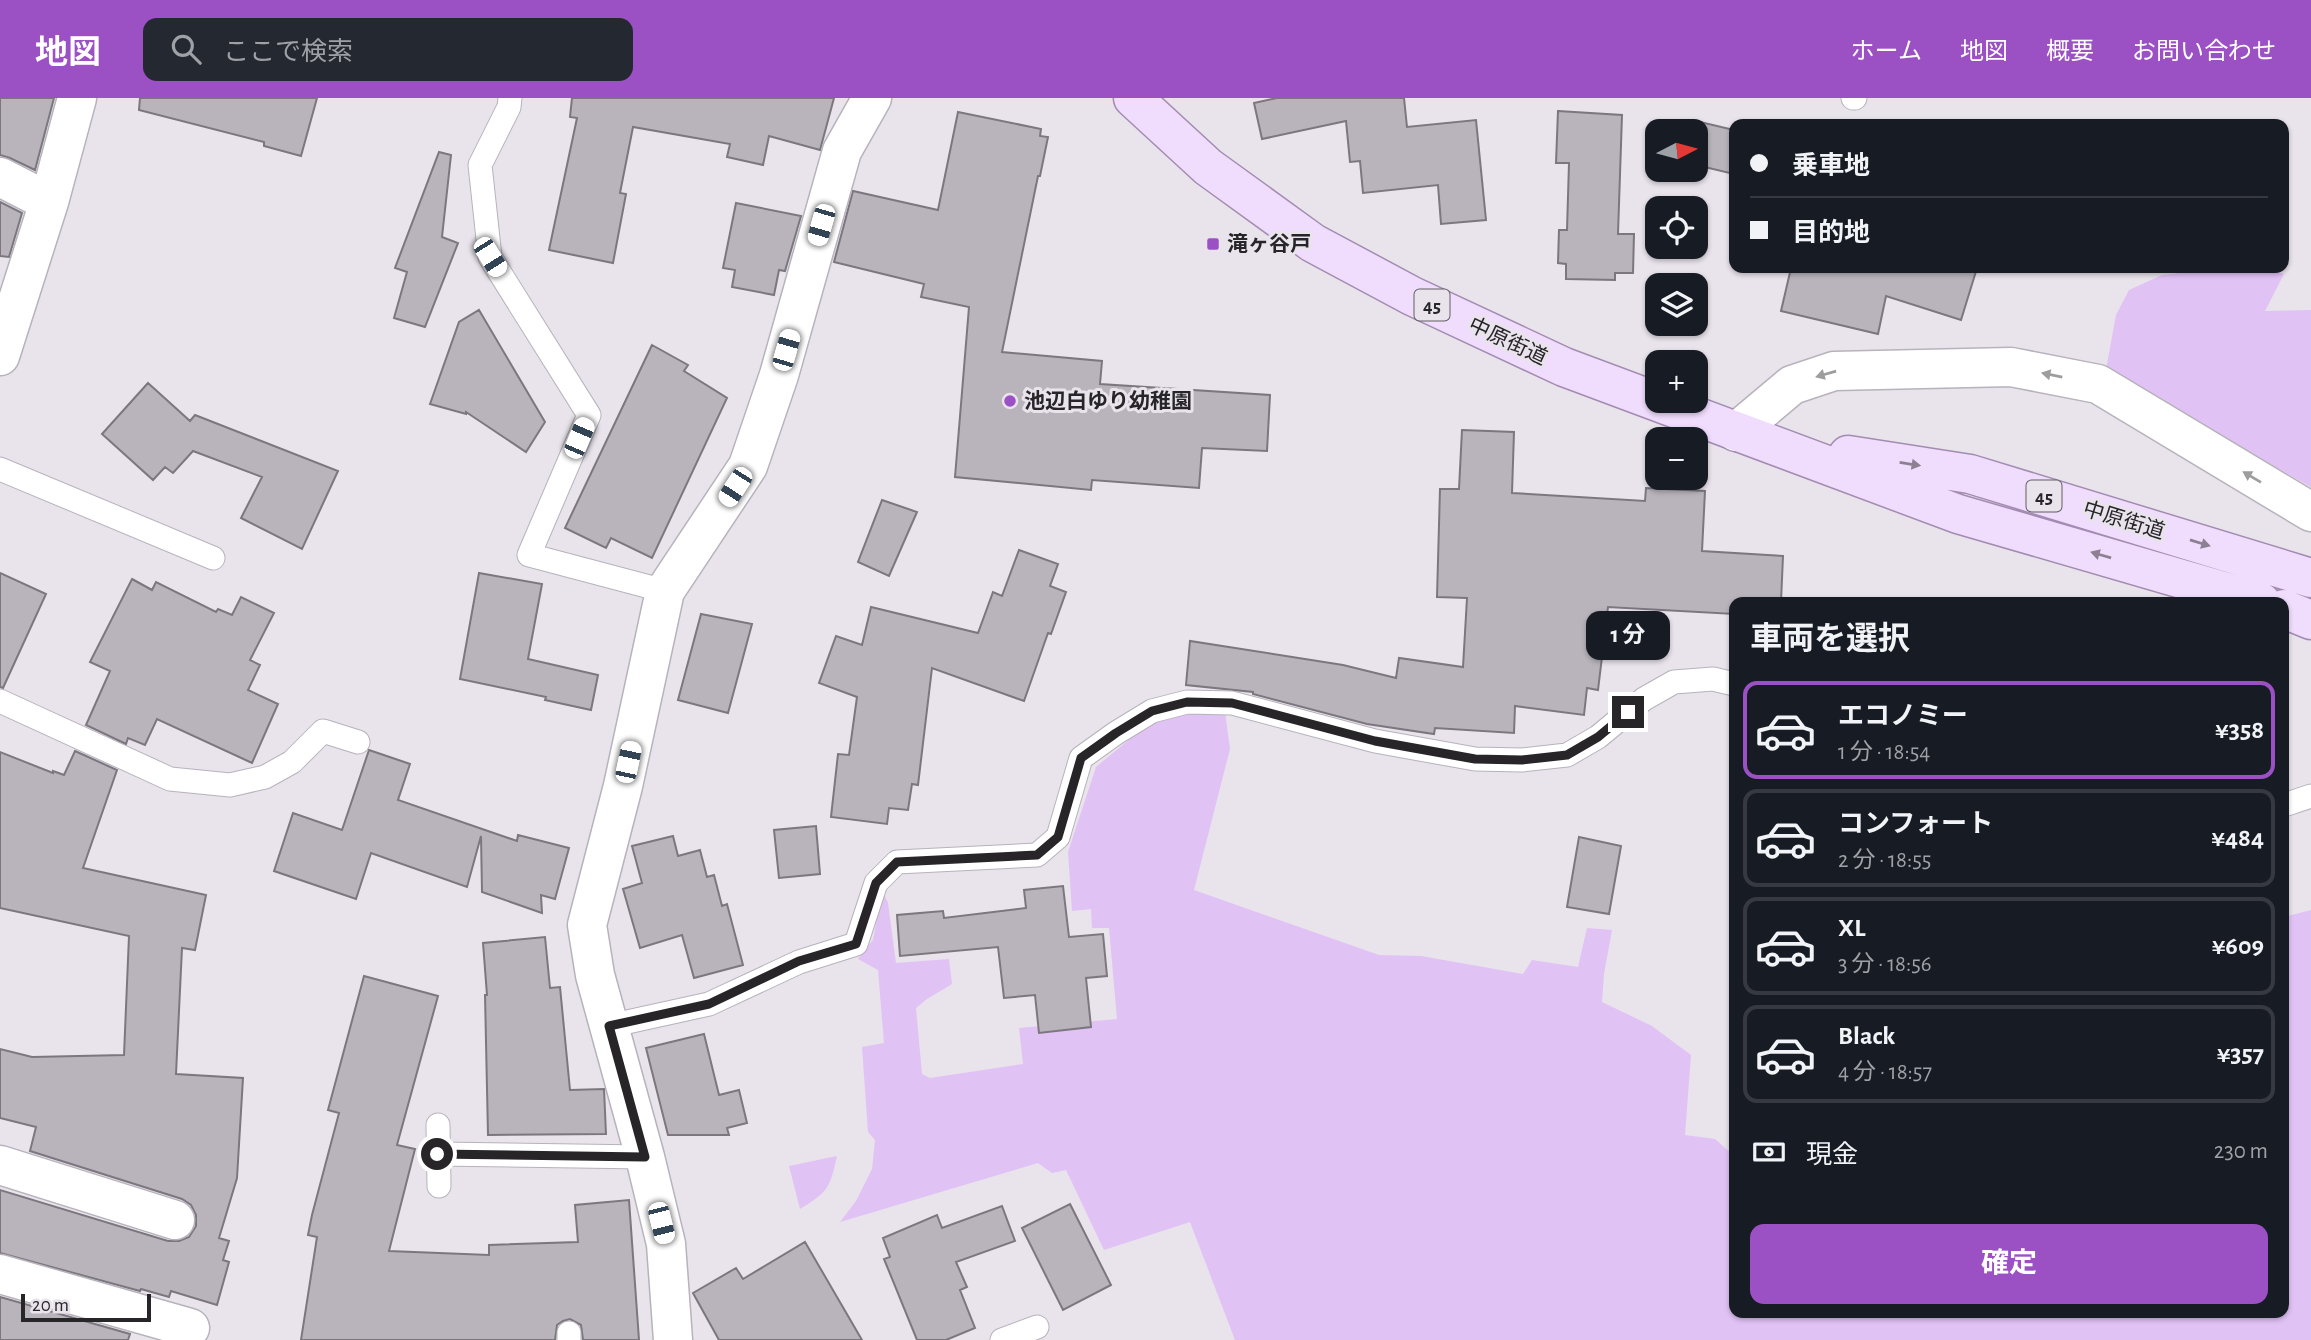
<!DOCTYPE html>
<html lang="ja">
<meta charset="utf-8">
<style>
:root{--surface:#171b24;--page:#242831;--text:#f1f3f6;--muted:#9ea1a6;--line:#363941;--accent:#9b50c3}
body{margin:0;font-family:"Alegreya Sans","Noto Sans JP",sans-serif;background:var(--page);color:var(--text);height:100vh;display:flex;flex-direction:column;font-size:26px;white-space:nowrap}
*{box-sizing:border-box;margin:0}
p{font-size:23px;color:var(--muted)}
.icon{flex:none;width:38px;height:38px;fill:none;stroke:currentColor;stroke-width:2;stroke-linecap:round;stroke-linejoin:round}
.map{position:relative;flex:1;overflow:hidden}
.drawer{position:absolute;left:1729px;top:499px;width:560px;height:721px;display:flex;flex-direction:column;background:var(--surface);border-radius:14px;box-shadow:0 2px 5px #0004}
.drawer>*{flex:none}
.top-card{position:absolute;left:1729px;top:21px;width:560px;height:154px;border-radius:14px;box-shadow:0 2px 5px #0004;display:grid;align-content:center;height:154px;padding:0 21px;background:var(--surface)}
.needle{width:46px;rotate:84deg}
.fabs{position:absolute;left:1645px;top:21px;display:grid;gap:14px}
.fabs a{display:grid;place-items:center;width:63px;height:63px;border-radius:14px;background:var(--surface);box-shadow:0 2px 5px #0004;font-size:35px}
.scale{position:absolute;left:21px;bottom:18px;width:130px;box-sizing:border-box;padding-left:7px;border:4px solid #272528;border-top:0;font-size:19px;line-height:24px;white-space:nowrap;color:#272528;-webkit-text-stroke:5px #e9e3ec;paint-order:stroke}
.end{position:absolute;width:32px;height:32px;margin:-16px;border:9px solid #272528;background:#fff;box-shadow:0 0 0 4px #fff}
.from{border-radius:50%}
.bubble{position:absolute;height:49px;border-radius:14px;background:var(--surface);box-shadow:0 2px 5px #0004;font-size:23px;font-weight:700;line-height:49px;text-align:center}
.car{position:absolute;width:21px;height:42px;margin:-21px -10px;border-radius:9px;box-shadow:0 0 5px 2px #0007;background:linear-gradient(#fff 24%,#345 0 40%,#fff 0 76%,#345 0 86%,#fff 0)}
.top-card b{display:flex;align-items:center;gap:24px;height:66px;font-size:26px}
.top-card b+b{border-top:2px solid var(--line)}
.top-card i{width:18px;height:18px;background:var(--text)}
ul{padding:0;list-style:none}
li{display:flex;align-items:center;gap:21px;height:98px;margin:0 14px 10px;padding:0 7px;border:4px solid var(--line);border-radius:14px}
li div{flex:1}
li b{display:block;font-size:26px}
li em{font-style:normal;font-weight:700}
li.active{border-color:var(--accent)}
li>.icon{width:63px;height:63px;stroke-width:1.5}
h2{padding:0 21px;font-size:32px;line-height:84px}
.pay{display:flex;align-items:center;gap:18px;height:77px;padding:0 21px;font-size:26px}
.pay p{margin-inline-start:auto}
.primary-button{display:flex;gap:14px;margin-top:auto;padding:14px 21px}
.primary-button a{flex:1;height:80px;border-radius:14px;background:var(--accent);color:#fff;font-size:28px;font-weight:700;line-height:80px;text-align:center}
header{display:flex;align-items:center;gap:42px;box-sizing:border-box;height:98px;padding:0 35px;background:var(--accent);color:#fff}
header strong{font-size:33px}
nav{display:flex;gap:38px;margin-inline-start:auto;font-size:24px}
.search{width:490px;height:63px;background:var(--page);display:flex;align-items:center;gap:18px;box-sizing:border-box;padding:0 24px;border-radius:14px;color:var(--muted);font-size:26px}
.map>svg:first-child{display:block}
.green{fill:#e1c2f5}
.building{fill:#b9b4bc;stroke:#7c777f;stroke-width:2}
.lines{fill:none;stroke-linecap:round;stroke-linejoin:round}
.service-casing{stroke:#b7b2bb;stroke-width:25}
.minor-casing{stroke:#b7b2bb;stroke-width:41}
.primary-casing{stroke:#a38cb1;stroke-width:41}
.service{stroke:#fff;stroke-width:23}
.minor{stroke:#fff;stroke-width:38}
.primary{stroke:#f0dcfd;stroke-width:38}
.oneway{fill:#9e9d9e}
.oneway2{fill:#8c8092}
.route{stroke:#272528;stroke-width:9}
.poi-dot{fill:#9b50c3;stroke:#e9e3ec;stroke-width:2.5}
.labels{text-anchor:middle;stroke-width:6;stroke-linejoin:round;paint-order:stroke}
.shield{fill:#e9e3ec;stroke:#615e63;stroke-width:2}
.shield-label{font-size:19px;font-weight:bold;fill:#272528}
.poi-label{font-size:21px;font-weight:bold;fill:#272528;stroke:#e9e3ec;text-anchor:start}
.street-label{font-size:21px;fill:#272528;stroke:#e9e3ec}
</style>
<header>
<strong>地図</strong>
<div class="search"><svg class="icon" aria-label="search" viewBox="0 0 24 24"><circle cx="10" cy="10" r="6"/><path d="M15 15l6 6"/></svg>ここで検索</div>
<nav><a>ホーム</a><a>地図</a><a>概要</a><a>お問い合わせ</a></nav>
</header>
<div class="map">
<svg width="2311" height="1242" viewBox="0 0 2311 1242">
<rect width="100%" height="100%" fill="#e9e3ec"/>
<path class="green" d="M2220,170H2264L2284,176L2265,213L2311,212V389L2120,281L2105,277L2116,217L2129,192L2162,177Z
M1225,614L1230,651L1194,792L1379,857L1421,858L1523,876L1532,862L1578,869L1587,830L1612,832L1604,876L1602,904L1652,928L1691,957L1685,1037L1715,1041L1732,1056L1734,1054V1214H2284V819L2311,812V1242H1235L1190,1124L1104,1152L1066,1072L1052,1075L1038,1065L840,1124L856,1103L872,1071L875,1042L868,1034L862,949L884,945L878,872L858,861L873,842L880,805L884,796L888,805L896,865L949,861L952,886L927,901L916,910L922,976L930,980L1023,966L1019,930L1117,921L1109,830H1092L1091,811L1072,813L1068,754L1096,669L1137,635L1158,624L1185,615Z
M837,1058C830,1090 828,1094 800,1111L789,1068Z"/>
<path class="building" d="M0,0H54L35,72L10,60L0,57Z
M140,0H317L301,58L264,48V44L139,12Z
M572,0H834L820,52L769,38L763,67L727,59L730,46L633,29L620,95L626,96L613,165L549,152L577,20L570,19Z
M1277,0H1404L1407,29L1476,22L1486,122L1441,126L1438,87L1363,95L1360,63L1350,64L1346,23L1262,41L1254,5Z
M1558,13L1622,17L1618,136H1634L1633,175H1615V182L1566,181V166L1558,165L1559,132H1567L1569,65H1556Z
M958,14L1041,31L1040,38L1048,39L1040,78H1038L1002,254L1102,263L1100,286L1270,297L1267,353L1202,350L1199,390L1092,382L1091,392L955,379L969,209L921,199L924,186L834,164L853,93L938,112Z
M1696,23L1734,32V76L1696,67Z
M439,54L451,57L442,139L458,145L425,229L394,220L407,174L395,170Z
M0,104L22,115L9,159L0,158Z
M736,105L801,118L785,173L779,172L774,197L732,189L735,172L723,170Z
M1791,170H1977L1961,222L1886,198L1878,236L1781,213Z
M479,212L545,324L526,354L466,314V316L430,306L459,224Z
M652,247L688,267L684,273L727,300L652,460L611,440L606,450L565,430Z
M148,285L190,323L195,317L338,373L302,451L241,420L262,379L193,353L173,375L165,369L153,382L102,336Z
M1462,332L1514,334L1512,395L1645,403L1646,390L1705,393L1702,453L1783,458L1781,504H1734V516L1608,509L1598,592L1587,590L1584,617L1515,608L1514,635L1435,630L1434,636L1367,626L1253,596V594L1186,587L1190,543L1343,567L1396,580L1399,560L1463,569L1467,500L1437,499L1440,391H1459Z
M882,402L917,414L889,478L858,464Z
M1019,452L1058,466L1050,488L1066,494L1051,536L1048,535L1024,603L932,570L918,687L912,686L908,712L889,710L887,726L831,719L838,656L849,657L857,599L819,585L836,538L862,547L871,509L978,535L993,494L1002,498Z
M0,475L46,496L3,590L0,589Z
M479,475L542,486L528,561L598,577L591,612L545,602L546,599L460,581Z
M132,481L152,492L156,484L216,514L218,511L232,517L241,499L274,515L250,562L260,567L248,592L278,606L252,665L157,621L145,647L128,640L126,646L86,627L110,573L90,564Z
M701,516L752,526L728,615L678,602Z
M369,652L410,666L398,702L517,743L518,737L569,750L555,801L541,797L542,815L482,794L481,738L467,789L371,755L356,801L274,773L293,715L342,732Z
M75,653L117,672L83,770L206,797L195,852L182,850L176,976L243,980L237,1080L219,1140L229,1143L223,1162L229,1164L217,1207L171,1193L169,1199L141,1191L140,1193L0,1155V1092L168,1143H179L189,1139L196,1128V1117L191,1107L182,1101L30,1053L36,1029L0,1020V951L32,959L124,957L129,838L0,810V654L53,675V673L64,677Z
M816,728L820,776L779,780L774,732Z
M673,738L678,758L700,752L707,779L714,777L722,808L727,806L743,867L694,880L682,837L640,850L623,791L642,785L632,748Z
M1579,739L1621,748L1609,816L1567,809Z
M1063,788L1069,839L1103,836L1107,878L1086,880L1091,929L1039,935L1035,897L1004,900L998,849L900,858L897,817L943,813L944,820L1026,810L1024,792Z
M545,839L550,890L560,889L570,992L604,991L606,1036L488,1037L485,897H487L483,845Z
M364,878L438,898L397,1047L415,1051L389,1153L489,1157V1147L578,1144L575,1107L629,1102L639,1242H583L581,1227L570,1221L563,1223L557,1227L555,1242H301L317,1139L308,1137L312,1117L339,1015L328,1012Z
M704,936L719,997L739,992L747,1025L727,1030L729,1037H668L646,950Z
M1070,1106L1111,1187L1063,1212L1022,1130Z
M1002,1108L1015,1143L956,1164L967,1189L960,1192L975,1230L946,1242H917L884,1161L890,1159L883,1140L937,1117L942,1130Z
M805,1144L862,1242H719L693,1195L736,1170L743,1181Z
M0,1199L130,1236L128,1242H0Z"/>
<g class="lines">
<defs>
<path id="service" d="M510,0L509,9L480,67L490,159L589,317L529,457L665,493
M1853,0H1855
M0,371L213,460
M0,603L170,681L230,687L265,679L292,664L323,633L358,644
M2284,707L2311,698
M609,928L709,906L799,864L856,846L876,785L897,764L1037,757L1058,739L1081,660L1116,635L1152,613L1187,604L1232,605L1375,643L1475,661L1522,662L1567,657L1598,639L1644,601L1674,584L1713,581L1734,586
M438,1027L439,1088
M437,1056L645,1059
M569,1235V1242
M1002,1242L1037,1229"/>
<path id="minor" d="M0,79L49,104L0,258
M49,104L77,0
M1736,334L1792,287L1834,273L2011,269L2098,286L2311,414
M0,1067L175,1122
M0,1176L190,1230
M673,1242L666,1146L645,1059L595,877L587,827L623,688L665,493L748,368L779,277L842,53L872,0"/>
<path id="primary" d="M1133,0L1208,69L1313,145L1412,198L1564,269L1958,416L2261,504
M1848,357L1970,376L2311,480
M2284,511L2311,522"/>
</defs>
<use href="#service" class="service-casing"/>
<use href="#minor" class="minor-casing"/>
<use href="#primary" class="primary-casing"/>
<use href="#service" class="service"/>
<use href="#minor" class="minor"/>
<use href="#primary" class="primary"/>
</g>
<defs><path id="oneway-solid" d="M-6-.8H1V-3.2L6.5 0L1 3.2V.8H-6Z" transform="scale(1.75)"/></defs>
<g class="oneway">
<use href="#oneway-solid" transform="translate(1826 276) rotate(164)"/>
<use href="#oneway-solid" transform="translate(2052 277) rotate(-169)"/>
<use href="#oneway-solid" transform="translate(2252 379) rotate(-149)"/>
</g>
<g class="oneway2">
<use href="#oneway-solid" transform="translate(1910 366) rotate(9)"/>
<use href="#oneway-solid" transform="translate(2200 445) rotate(17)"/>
<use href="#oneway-solid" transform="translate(2101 457) rotate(-164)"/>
</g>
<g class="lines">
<path class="route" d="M437,1056L645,1059L609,928L709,906L799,863L856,846L876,785L897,764L1037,757L1058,739L1081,660L1116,635L1152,613L1187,604L1232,605L1375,643L1475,661L1522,662L1567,657L1598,639L1628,614"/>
</g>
<g class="poi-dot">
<rect x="1206" y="139" width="14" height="14" rx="3.5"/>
<circle cx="1010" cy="303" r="7"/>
</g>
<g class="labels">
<g class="shield">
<rect x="1414.5" y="191.5" width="35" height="31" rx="5"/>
<rect x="2026.5" y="382.5" width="35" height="31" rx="5"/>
</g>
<g class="shield-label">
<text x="1432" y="214">45</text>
<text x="2044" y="405">45</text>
</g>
<g class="poi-label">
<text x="1227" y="153">滝ヶ谷戸</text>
<text x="1024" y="310">池辺白ゆり幼稚園</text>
</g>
<g class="street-label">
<text transform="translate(1508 243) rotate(25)" y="7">中原街道</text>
<text transform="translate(2124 422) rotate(17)" y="7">中原街道</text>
</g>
</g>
</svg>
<div class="fabs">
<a><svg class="needle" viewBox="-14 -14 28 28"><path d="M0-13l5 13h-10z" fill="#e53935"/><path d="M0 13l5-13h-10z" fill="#9ea1a6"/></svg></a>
<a><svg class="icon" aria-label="locate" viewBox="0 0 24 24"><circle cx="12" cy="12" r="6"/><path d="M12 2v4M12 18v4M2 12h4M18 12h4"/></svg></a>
<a><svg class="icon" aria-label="layers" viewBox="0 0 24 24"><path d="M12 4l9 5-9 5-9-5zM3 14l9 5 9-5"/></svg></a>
<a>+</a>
<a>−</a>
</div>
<div class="scale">20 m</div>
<i class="end from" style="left:437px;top:1056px"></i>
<i class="end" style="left:1628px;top:614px"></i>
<div class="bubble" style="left:1586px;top:513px;width:84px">1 分</div>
<i class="car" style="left:821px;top:127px;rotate:196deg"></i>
<i class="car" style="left:490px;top:159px;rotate:148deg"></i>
<i class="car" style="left:786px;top:252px;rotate:16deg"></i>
<i class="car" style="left:579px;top:340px;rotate:23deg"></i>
<i class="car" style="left:735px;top:389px;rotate:213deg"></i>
<i class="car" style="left:628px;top:664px;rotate:12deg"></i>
<i class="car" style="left:661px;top:1125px;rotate:166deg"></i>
<div class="top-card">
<b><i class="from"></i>乗車地</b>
<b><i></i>目的地</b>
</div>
<section class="drawer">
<h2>車両を選択</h2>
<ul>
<li class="active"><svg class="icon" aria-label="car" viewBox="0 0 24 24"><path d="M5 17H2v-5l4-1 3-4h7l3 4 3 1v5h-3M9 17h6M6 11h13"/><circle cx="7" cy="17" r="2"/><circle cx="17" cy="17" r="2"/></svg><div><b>エコノミー</b><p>1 分 · 18:54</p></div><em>¥358</em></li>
<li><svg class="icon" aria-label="car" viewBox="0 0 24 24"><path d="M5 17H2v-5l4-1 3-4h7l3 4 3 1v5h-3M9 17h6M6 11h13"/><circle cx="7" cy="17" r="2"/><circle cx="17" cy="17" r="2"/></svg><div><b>コンフォート</b><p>2 分 · 18:55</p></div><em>¥484</em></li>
<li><svg class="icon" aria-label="car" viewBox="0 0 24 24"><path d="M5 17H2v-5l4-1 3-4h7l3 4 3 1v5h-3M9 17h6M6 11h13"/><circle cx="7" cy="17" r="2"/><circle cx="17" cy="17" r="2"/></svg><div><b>XL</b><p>3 分 · 18:56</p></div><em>¥609</em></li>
<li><svg class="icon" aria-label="car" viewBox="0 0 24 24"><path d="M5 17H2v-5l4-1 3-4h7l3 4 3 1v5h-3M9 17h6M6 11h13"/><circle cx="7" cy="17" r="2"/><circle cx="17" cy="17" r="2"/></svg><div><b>Black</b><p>4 分 · 18:57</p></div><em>¥357</em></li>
</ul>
<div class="pay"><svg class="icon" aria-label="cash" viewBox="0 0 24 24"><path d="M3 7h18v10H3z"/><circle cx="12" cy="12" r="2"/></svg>現金<p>230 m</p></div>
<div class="primary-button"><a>確定</a></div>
</section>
</div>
